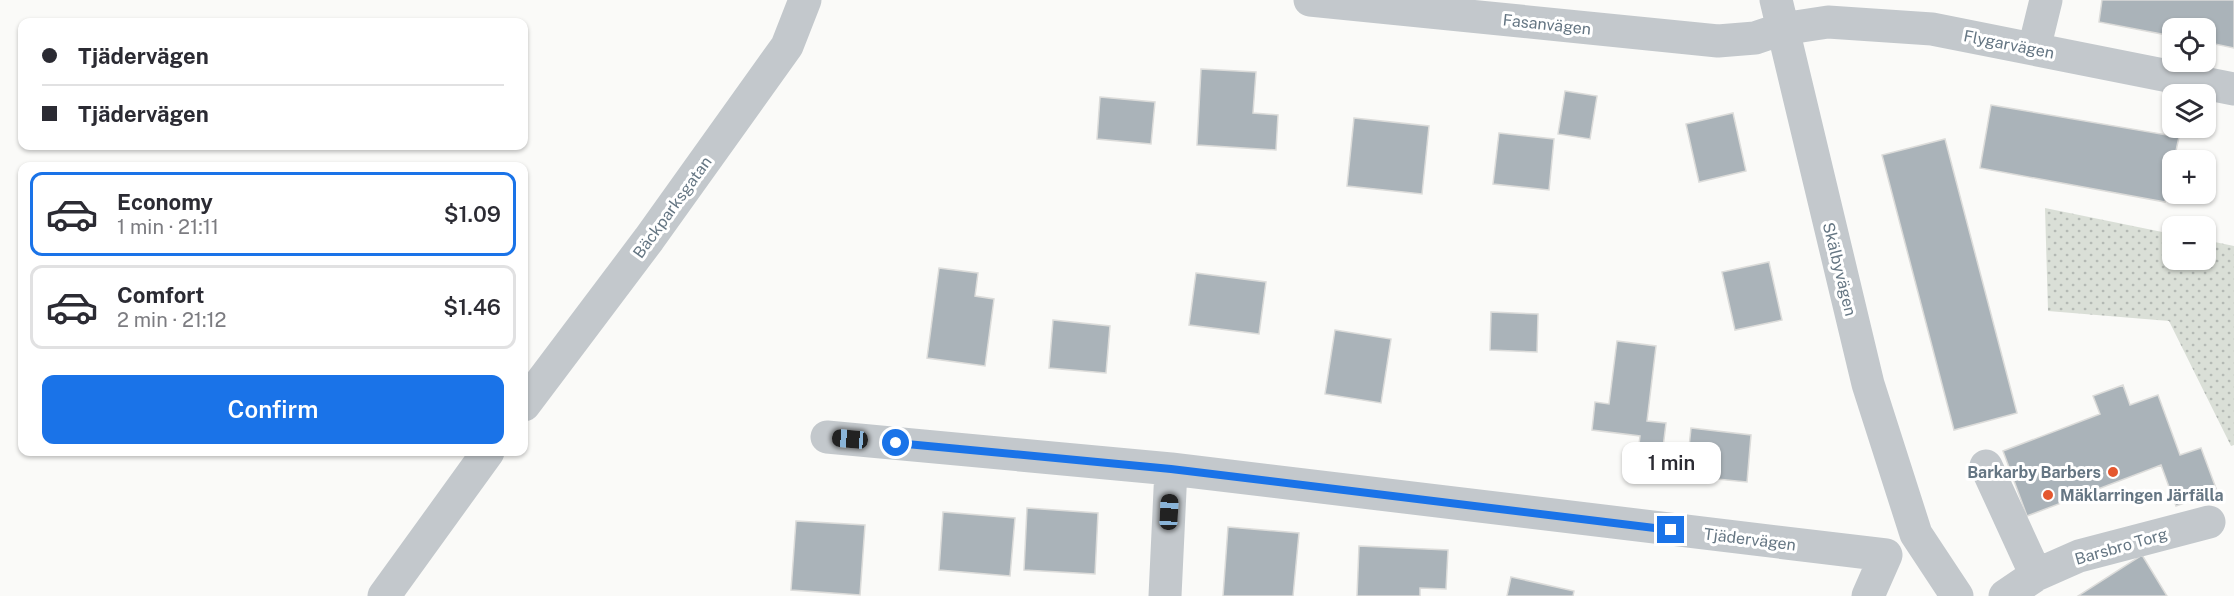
<!DOCTYPE html>
<meta charset="utf-8">
<style>
:root{--surface:#fff;--page:#f7f7f7;--text:#2b2b33;--muted:#7c7c81;--line:#e1e1e2;--accent:#1a73e8}
body{margin:0;font-family:"Public Sans",sans-serif;background:var(--page);color:var(--text);height:100vh;display:flex;flex-direction:column;font-size:22px;white-space:nowrap}
*{box-sizing:border-box;margin:0}
p{font-size:20px;color:var(--muted)}
.icon{flex:none;width:33px;height:33px;fill:none;stroke:currentColor;stroke-width:2;stroke-linecap:round;stroke-linejoin:round}
.map{position:relative;flex:1;overflow:hidden}
.side{position:absolute;left:18px;top:162px;width:510px;height:294px;display:flex;flex-direction:column;background:var(--surface);border-radius:12px;box-shadow:0 2px 4px #0004}
.side>*{flex:none}
.banner{position:absolute;left:18px;top:18px;width:510px;height:132px;border-radius:12px;box-shadow:0 2px 4px #0004;display:grid;align-content:center;height:132px;padding:0 24px;background:var(--surface)}
.tools{position:absolute;left:2162px;top:18px;display:grid;gap:12px}
.tools a{display:grid;place-items:center;width:54px;height:54px;border-radius:12px;background:var(--surface);box-shadow:0 2px 4px #0004;font-size:30px}
.end{position:absolute;width:27px;height:27px;margin:-14px;border:8px solid #1a73e8;background:#fff;box-shadow:0 0 0 3px #fff}
.from{border-radius:50%}
.bubble{position:absolute;height:42px;border-radius:12px;background:var(--surface);box-shadow:0 2px 4px #0004;font-size:20px;font-weight:600;line-height:42px;text-align:center}
.car{position:absolute;width:18px;height:36px;margin:-18px -9px;border-radius:8px;box-shadow:0 0 4px 2px #0007;background:linear-gradient(#222 24%,#8ab4d8 0 40%,#222 0 76%,#8ab4d8 0 86%,#222 0)}
.banner b{display:flex;align-items:center;gap:21px;height:57px;font-size:22px}
.banner b+b{border-top:2px solid var(--line)}
.banner i{width:15px;height:15px;background:var(--text)}
ul{padding:10px 0 0;list-style:none}
li{display:flex;align-items:center;gap:18px;height:84px;margin:0 12px 9px;padding:0 12px;border:3px solid var(--line);border-radius:12px}
li div{flex:1}
li b{display:block;font-size:22px}
li em{font-style:normal;font-weight:600}
li.current{border-color:var(--accent)}
li>.icon{width:54px;height:54px;stroke-width:1.5}
.action{display:flex;gap:12px;margin-top:auto;padding:12px 24px}
.action a{flex:1;height:69px;border-radius:12px;background:var(--accent);color:#fff;font-size:24px;font-weight:600;line-height:69px;text-align:center}
.map>svg:first-child{display:block}
.park{fill:url(#park-dots)}
.building{fill:#aab3b9;stroke:#dcdcda;stroke-width:1.5}
.lines{fill:none;stroke-linecap:round;stroke-linejoin:round}
.minor{stroke:#c3c8cc;stroke-width:33}
.route{stroke:#1a73e8;stroke-width:8}
.poi-dot{fill:#e4572e;stroke:#fff;stroke-width:2}
.labels{text-anchor:middle;stroke-width:6;stroke-linejoin:round;paint-order:stroke}
.street-label{font-size:16px;fill:#657683;stroke:#fff}
.poi-label{font-size:16px;font-weight:bold;fill:#657683;stroke:#fff;text-anchor:end}
</style>
<div class="map">
<svg width="2234" height="596" viewBox="0 0 2234 596">
<defs>
<pattern id="park-dots" width="8" height="8" patternUnits="userSpaceOnUse" patternTransform="scale(1.5)"><rect width="8" height="8" fill="#dadfd7"/><path d="M2 2h.1M6 6h.1" fill="none" stroke="#b4b9b4" stroke-width="1.8" stroke-linecap="round"/></pattern>
</defs>
<rect width="100%" height="100%" fill="#fafaf8"/>
<path class="park" d="M2045,208L2172,234V260H2205V240L2234,246V445L2231,446L2169,321L2048,311Z"/>
<path class="building" d="M2102,0H2234V48L2205,42V28H2172V36L2099,22Z
M1201,69L1256,72L1253,113L1278,115L1276,150L1197,145Z
M1565,91L1597,96L1590,139L1558,134Z
M1100,97L1155,102L1151,144L1097,139Z
M1991,105L2179,137L2174,160H2172L2165,202L1980,168Z
M1733,113L1746,171L1699,182L1686,124Z
M1354,118L1429,126L1422,194L1347,186Z
M1499,133L1554,139L1549,190L1493,184Z
M1945,139L2017,413L1954,430L1882,155Z
M1769,262L1782,320L1735,330L1722,272Z
M939,268L978,273L975,296L994,299L985,366L927,358Z
M1196,273L1266,282L1259,334L1189,325Z
M1491,312L1538,314L1537,352L1490,350Z
M1053,320L1110,326L1106,373L1049,368Z
M1335,330L1391,339L1381,403L1325,394Z
M1617,341L1656,346L1647,421L1666,423L1659,481L1635,478L1640,436L1592,430L1595,402L1609,404Z
M2123,385L2130,405L2158,395L2180,455L2201,448L2217,491L2176,506L2161,465L2027,516L2003,451L2100,414L2093,396Z
M1691,428L1751,435L1747,482L1686,476Z
M1027,508L1098,513L1095,574L1024,570Z
M943,512L1015,518L1010,576L939,570Z
M796,521L865,525L860,595L791,590Z
M1228,527L1299,533L1293,596H1223Z
M1359,546L1448,550L1446,589L1420,588V596H1357Z
M2142,555L2167,596H2078Z
M1511,577L1574,591L1573,596H1507Z"/>
<g class="lines">
<path class="minor" d="M1310,0L1718,41L1755,38L1782,29L1828,22L1932,29L2234,89
M1776,0L1868,384L1916,534L1957,596
M2034,49L2046,0
M524,405L649,239L787,46L805,0
M827,437L1171,469L1886,555
M1986,466L2036,575
M384,596L488,452
M1165,596L1171,469
M1868,596L1886,555
M2005,596L2036,575L2079,556L2209,522"/>
</g>
<g class="lines">
<path class="route" d="M896,443L1171,469L1671,530"/>
</g>
<g class="poi-dot">
<circle cx="2113" cy="472" r="6"/>
<circle cx="2048" cy="495" r="6"/>
</g>
<g class="labels">
<g class="street-label">
<text transform="translate(1547 24) rotate(6)" y="6">Fasanvägen</text>
<text transform="translate(2009 44) rotate(11)" y="6">Flygarvägen</text>
<text transform="translate(672 207) rotate(-54)" y="6">Bäckparksgatan</text>
<text transform="translate(1840 269) rotate(76)" y="6">Skälbyvägen</text>
<text transform="translate(1750 539) rotate(7)" y="6">Tjädervägen</text>
<text transform="translate(2121 546) rotate(-16)" y="6">Barsbro Torg</text>
</g>
<g class="poi-label">
<text x="2101" y="478">Barkarby Barbers</text>
<text x="2060" y="501" text-anchor="start">Mäklarringen Järfälla</text>
</g>
</g>
</svg>
<div class="tools">
<a><svg class="icon" aria-label="locate" viewBox="0 0 24 24"><circle cx="12" cy="12" r="6"/><path d="M12 2v4M12 18v4M2 12h4M18 12h4"/></svg></a>
<a><svg class="icon" aria-label="layers" viewBox="0 0 24 24"><path d="M12 4l9 5-9 5-9-5zM3 14l9 5 9-5"/></svg></a>
<a>+</a>
<a>−</a>
</div>
<i class="end from" style="left:896px;top:443px"></i>
<i class="end" style="left:1671px;top:530px"></i>
<div class="bubble" style="left:1622px;top:442px;width:99px">1 min</div>
<i class="car" style="left:850px;top:439px;rotate:275deg"></i>
<i class="car" style="left:1169px;top:512px;rotate:3deg"></i>
<div class="banner">
<b><i class="from"></i>Tjädervägen</b>
<b><i></i>Tjädervägen</b>
</div>
<section class="side">
<ul>
<li class="current"><svg class="icon" aria-label="car" viewBox="0 0 24 24"><path d="M5 17H2v-5l4-1 3-4h7l3 4 3 1v5h-3M9 17h6M6 11h13"/><circle cx="7" cy="17" r="2"/><circle cx="17" cy="17" r="2"/></svg><div><b>Economy</b><p>1 min · 21:11</p></div><em>$1.09</em></li>
<li><svg class="icon" aria-label="car" viewBox="0 0 24 24"><path d="M5 17H2v-5l4-1 3-4h7l3 4 3 1v5h-3M9 17h6M6 11h13"/><circle cx="7" cy="17" r="2"/><circle cx="17" cy="17" r="2"/></svg><div><b>Comfort</b><p>2 min · 21:12</p></div><em>$1.46</em></li>
</ul>
<div class="action"><a>Confirm</a></div>
</section>
</div>
